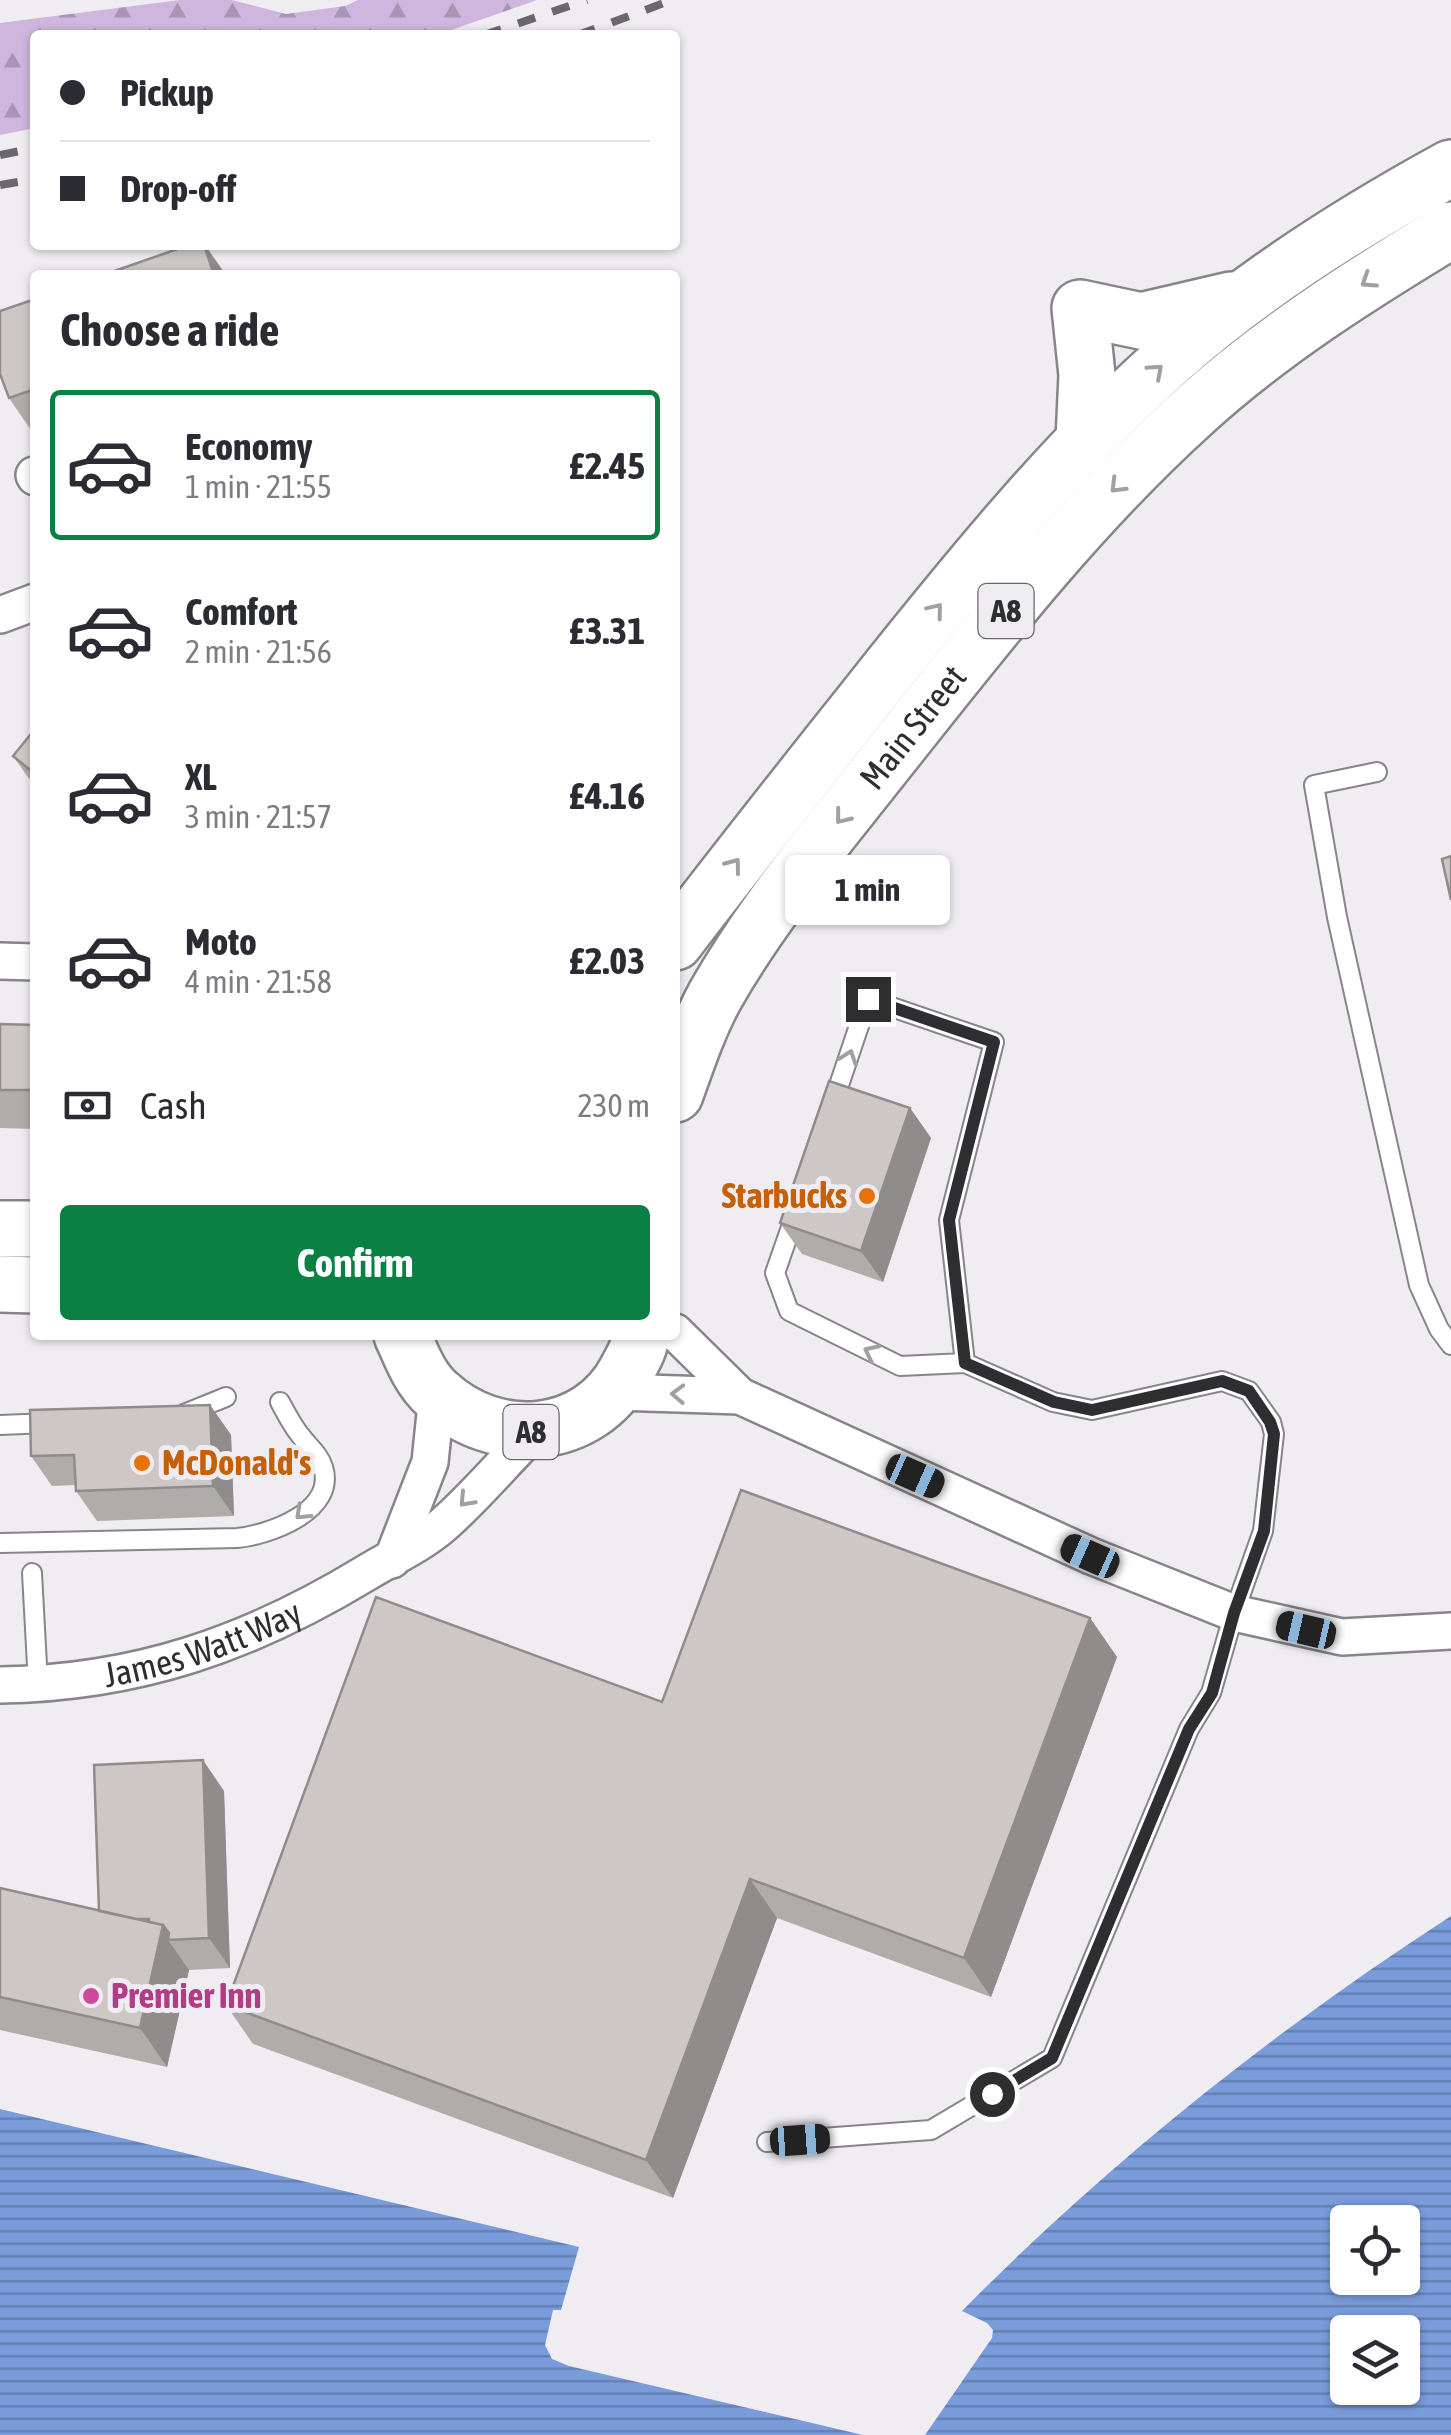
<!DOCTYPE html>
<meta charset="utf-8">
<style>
:root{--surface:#fff;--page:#f7f7f7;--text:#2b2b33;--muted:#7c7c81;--line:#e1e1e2;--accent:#0b8043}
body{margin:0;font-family:"Asap Condensed",sans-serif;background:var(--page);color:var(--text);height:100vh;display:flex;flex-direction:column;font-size:38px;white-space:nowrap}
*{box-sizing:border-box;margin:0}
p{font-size:32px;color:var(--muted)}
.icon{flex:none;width:55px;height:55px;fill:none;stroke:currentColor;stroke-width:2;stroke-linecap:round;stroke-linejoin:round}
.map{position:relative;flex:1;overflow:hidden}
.side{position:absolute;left:30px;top:270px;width:650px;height:1070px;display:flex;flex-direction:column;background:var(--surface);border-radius:10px;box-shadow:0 2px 8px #0004}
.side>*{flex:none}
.banner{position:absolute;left:30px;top:30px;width:650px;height:220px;border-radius:10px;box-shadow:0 2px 8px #0004;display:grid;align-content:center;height:220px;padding:0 30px;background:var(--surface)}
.controls{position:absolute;left:1330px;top:2205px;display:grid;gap:20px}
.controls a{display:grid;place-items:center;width:90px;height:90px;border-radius:10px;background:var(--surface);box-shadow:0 2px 8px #0004;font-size:50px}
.end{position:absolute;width:45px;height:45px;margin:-22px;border:12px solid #2e2d2f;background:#fff;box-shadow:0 0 0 5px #fff}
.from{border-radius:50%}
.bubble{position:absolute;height:70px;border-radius:10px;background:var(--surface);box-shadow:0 2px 8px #0004;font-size:32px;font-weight:700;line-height:70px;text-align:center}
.car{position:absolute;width:30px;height:60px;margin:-30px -15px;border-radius:12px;box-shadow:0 0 8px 2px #0007;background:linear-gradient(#222 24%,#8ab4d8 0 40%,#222 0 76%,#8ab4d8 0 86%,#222 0)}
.banner b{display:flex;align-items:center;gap:35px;height:95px;font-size:38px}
.banner b+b{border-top:2px solid var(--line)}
.banner i{width:25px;height:25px;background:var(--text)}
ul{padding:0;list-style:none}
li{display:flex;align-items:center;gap:30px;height:150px;margin:0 20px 15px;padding:0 10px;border:5px solid transparent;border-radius:10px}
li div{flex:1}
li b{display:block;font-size:38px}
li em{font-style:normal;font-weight:700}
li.active{border-color:var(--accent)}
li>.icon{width:90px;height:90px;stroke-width:1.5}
h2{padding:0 30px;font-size:45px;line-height:120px}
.pay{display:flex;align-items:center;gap:25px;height:110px;padding:0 30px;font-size:38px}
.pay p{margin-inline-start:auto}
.cta{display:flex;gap:20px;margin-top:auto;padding:20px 30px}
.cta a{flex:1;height:115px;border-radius:10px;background:var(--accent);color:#fff;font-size:40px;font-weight:700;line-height:115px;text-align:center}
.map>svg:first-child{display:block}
.forest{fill:url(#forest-firs)}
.water{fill:url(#water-rules);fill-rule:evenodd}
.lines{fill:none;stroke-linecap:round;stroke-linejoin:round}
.service-casing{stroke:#878589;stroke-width:22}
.minor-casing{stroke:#878589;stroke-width:40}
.trunk-casing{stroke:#878589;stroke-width:60}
.service{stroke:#fff;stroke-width:18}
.minor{stroke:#fff;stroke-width:35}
.trunk{stroke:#fff;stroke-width:55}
.rail{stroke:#6a686b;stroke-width:8;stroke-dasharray:18 18;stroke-linecap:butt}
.wall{fill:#b0acaa}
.shaded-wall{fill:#908c8b}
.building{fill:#cdc8c6;stroke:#908c8b;stroke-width:2.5}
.oneway{stroke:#a1a0a1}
.route{stroke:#2e2d2f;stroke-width:12}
.food-dot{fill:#e8710a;stroke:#f0edf2;stroke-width:4}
.hotel-dot{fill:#d1479c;stroke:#f0edf2;stroke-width:4}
.labels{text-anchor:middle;stroke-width:10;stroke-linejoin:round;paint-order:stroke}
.shield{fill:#f0edf2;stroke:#68676a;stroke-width:2.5}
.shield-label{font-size:32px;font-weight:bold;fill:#2e2d2f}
.street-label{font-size:35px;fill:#2e2d2f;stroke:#f0edf2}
.food-label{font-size:35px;font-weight:bold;fill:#c56008;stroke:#f0edf2;text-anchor:end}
.hotel-label{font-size:35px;font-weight:bold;fill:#b23c85;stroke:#f0edf2;text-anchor:start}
</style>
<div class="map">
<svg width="1451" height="2435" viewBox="0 0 1451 2435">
<defs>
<pattern id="forest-firs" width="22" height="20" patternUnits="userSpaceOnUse" patternTransform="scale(2.5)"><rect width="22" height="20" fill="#ceb6de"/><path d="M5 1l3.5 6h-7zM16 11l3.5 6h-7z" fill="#a894b4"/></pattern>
<pattern id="water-rules" width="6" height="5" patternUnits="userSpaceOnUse" patternTransform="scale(2.5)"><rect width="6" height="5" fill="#7a9cdb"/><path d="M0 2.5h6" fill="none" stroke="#6480b2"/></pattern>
</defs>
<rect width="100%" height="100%" fill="#f0edf2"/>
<path class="forest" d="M180,0H232L286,14L345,6L358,0H537L437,35H35V128L0,135V23Z"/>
<path class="water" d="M1451,1916V2435H925L992,2338L993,2330L987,2323L962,2311C1110,2161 1275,2030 1451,1916ZM1348,2222H1402V2278H1348ZM1348,2332H1402V2388H1348Z
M0,2109L579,2247L561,2310H553L545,2345L552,2359L569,2366L863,2435H0Z"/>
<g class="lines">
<defs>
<path id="service" d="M1377,772L1314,785L1337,917L1419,1285L1439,1329L1451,1345
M796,1213L775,1273L789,1311L900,1366L965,1363
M184,1414L226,1397
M0,1425L49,1423
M0,1543L237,1538C269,1535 337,1511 323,1467C319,1454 308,1446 300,1435C292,1425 286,1413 280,1402
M32,1573L38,1684
M767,2142L931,2130L1052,2058L1189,1729L1211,1693L1234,1613L1263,1531L1274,1434L1271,1422L1249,1391L1222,1381L1092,1410L1053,1402L965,1363L949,1220L994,1042L868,999L833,1103"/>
<g id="minor">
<path d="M34,475L35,477"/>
<path d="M0,615L35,602"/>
<path d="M0,961L35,962"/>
<path d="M675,1332L740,1396L1091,1556L1234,1613L1342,1637L1451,1631"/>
<path d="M616,1392L740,1396"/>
<path d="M392,1560L430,1462L437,1394"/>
<path id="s1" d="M0,1685C137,1683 249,1644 366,1573C392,1557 420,1545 443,1525C475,1497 504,1462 534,1432"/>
</g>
<g id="trunk">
<path d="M1084,440L1087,375L1080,308L1141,321L1231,300"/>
<path d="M675,942C745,850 818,759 890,668C979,557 1068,448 1175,354C1258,281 1354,221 1451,168"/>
<path id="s2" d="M675,1094C687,1061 698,1027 715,996C762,913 825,839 884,764C981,642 1076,518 1192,413C1271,341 1360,285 1451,230"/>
<path d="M0,1229H35"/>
<path d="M0,1284L35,1285"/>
<path d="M402,1335C412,1356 419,1378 437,1394C495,1448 589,1442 627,1370C633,1358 640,1348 641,1335"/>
</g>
</defs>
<use href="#service" class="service-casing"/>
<use href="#minor" class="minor-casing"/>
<use href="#trunk" class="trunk-casing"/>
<use href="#service" class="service"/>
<use href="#minor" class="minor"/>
<use href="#trunk" class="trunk"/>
<path class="rail" d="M484,35L587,0
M578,35L672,0
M0,155L35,148
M0,185L35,179"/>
</g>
<path class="wall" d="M35,299V436L9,398Z
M35,729V787L13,756Z
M0,1024L35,1025V1129L0,1128Z
M910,1108L931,1138L883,1282L802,1254L780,1223Z
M210,1405L231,1435L234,1516L97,1521L76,1491V1485L52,1486L31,1456Z
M1090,1618L1117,1657L991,1997L777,1918L673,2198L253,2044L226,2005L662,1702Z
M224,1791L230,1968L189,1970L167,2067L0,2030V1888L99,1910Z"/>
<path class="shaded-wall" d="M204,245H205L226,275H214Z
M910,1108L931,1138L883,1282L861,1251Z
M210,1405L231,1435L234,1516L213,1486Z
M1090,1618L1117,1657L991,1997L964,1958Z
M203,1760L224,1791L230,1968L209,1938Z
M750,1879L777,1918L673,2198L646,2160Z
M163,1925L173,1939L168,1940L189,1970L167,2067L140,2028Z"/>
<path class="building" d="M189,245H204L214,275H103Z
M35,299V389L9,398L0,374V311Z
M35,729V774L13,756Z
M1451,856V900L1442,859Z
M0,1024L35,1025V1090H0Z
M829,1081L910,1108L861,1251L780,1223Z
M210,1405L213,1486L76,1491L74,1455L31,1456L30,1410Z
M741,1490L1090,1618L964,1958L750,1879L646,2160L226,2005L376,1597L662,1702Z
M203,1760L209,1938L168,1940L169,1933L163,1925L149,1922V1919H136L99,1911L94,1765Z
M0,1888L163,1925L140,2028L0,1997Z"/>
<defs><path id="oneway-chevron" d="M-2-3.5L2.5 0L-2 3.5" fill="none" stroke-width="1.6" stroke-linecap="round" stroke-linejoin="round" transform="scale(2.5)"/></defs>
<g class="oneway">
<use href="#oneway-chevron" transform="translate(1368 281) rotate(147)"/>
<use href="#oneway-chevron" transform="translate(1156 371) rotate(-42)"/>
<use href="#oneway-chevron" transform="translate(1117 486) rotate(135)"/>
<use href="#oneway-chevron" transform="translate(936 610) rotate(-51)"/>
<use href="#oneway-chevron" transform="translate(842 817) rotate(128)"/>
<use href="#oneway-chevron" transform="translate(734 865) rotate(-53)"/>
<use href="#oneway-chevron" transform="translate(849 1057) rotate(-71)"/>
<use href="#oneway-chevron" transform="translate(871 1352) rotate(-154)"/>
<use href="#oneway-chevron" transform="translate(678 1394) rotate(-178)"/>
<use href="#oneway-chevron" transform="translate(466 1500) rotate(133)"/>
<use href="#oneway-chevron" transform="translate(302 1513) rotate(137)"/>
</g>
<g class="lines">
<path class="route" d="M868,999L994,1042L949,1220L965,1363L1054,1402L1092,1410L1222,1381L1249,1391L1270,1422L1274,1434L1264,1531L1234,1613L1212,1693L1189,1729L1052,2058L992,2094"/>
</g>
<g class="food-dot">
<circle cx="867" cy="1196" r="10"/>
<circle cx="142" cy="1463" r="10"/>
</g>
<circle class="hotel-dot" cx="91" cy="1996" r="10"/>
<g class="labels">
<g class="shield">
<rect x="978.5" y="584" width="55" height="54" rx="8"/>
<rect x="503.5" y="1405" width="55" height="54" rx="8"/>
</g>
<g class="shield-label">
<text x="1006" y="622">A8</text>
<text x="531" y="1443">A8</text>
</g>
<g class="street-label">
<text dy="12" stroke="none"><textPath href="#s2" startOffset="440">Main Street</textPath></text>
<text dy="12" stroke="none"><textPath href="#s1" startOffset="208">James Watt Way</textPath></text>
</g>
<g class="food-label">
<text x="847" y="1208">Starbucks</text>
<text x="162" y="1475" text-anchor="start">McDonald's</text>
</g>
<g class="hotel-label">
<text x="111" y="2008">Premier Inn</text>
</g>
</g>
</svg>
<div class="controls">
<a><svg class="icon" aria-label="locate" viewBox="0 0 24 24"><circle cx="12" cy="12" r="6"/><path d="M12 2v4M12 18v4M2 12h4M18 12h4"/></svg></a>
<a><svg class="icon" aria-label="layers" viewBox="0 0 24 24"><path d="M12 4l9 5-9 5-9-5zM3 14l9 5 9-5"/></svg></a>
</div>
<i class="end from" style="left:992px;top:2094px"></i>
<i class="end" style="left:868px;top:999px"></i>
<div class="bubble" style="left:785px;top:855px;width:165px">1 min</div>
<i class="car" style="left:915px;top:1476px;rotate:114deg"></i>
<i class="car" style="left:1090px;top:1556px;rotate:294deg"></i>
<i class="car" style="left:1306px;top:1630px;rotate:283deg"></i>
<i class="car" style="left:800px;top:2140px;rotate:86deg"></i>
<div class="banner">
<b><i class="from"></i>Pickup</b>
<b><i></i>Drop-off</b>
</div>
<section class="side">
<h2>Choose a ride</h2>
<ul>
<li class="active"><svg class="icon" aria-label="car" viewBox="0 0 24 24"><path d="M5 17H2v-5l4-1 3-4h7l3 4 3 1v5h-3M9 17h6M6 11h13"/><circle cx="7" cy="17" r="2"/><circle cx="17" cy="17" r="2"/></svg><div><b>Economy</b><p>1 min · 21:55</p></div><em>£2.45</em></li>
<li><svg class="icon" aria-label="car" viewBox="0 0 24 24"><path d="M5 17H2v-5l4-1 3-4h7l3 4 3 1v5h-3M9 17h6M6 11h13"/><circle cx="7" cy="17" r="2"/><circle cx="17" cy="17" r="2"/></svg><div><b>Comfort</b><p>2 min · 21:56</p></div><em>£3.31</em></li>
<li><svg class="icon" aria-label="car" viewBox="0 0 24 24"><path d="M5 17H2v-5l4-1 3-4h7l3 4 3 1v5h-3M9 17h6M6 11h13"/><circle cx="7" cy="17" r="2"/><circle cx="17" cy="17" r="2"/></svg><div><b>XL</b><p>3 min · 21:57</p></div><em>£4.16</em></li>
<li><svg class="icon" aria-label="car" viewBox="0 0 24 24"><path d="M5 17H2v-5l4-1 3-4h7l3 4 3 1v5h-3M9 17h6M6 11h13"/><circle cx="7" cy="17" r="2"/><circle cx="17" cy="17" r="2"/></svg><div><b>Moto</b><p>4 min · 21:58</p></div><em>£2.03</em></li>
</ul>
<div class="pay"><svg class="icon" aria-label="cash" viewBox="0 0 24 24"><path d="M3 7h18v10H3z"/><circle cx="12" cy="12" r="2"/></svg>Cash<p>230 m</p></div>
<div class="cta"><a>Confirm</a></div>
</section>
</div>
